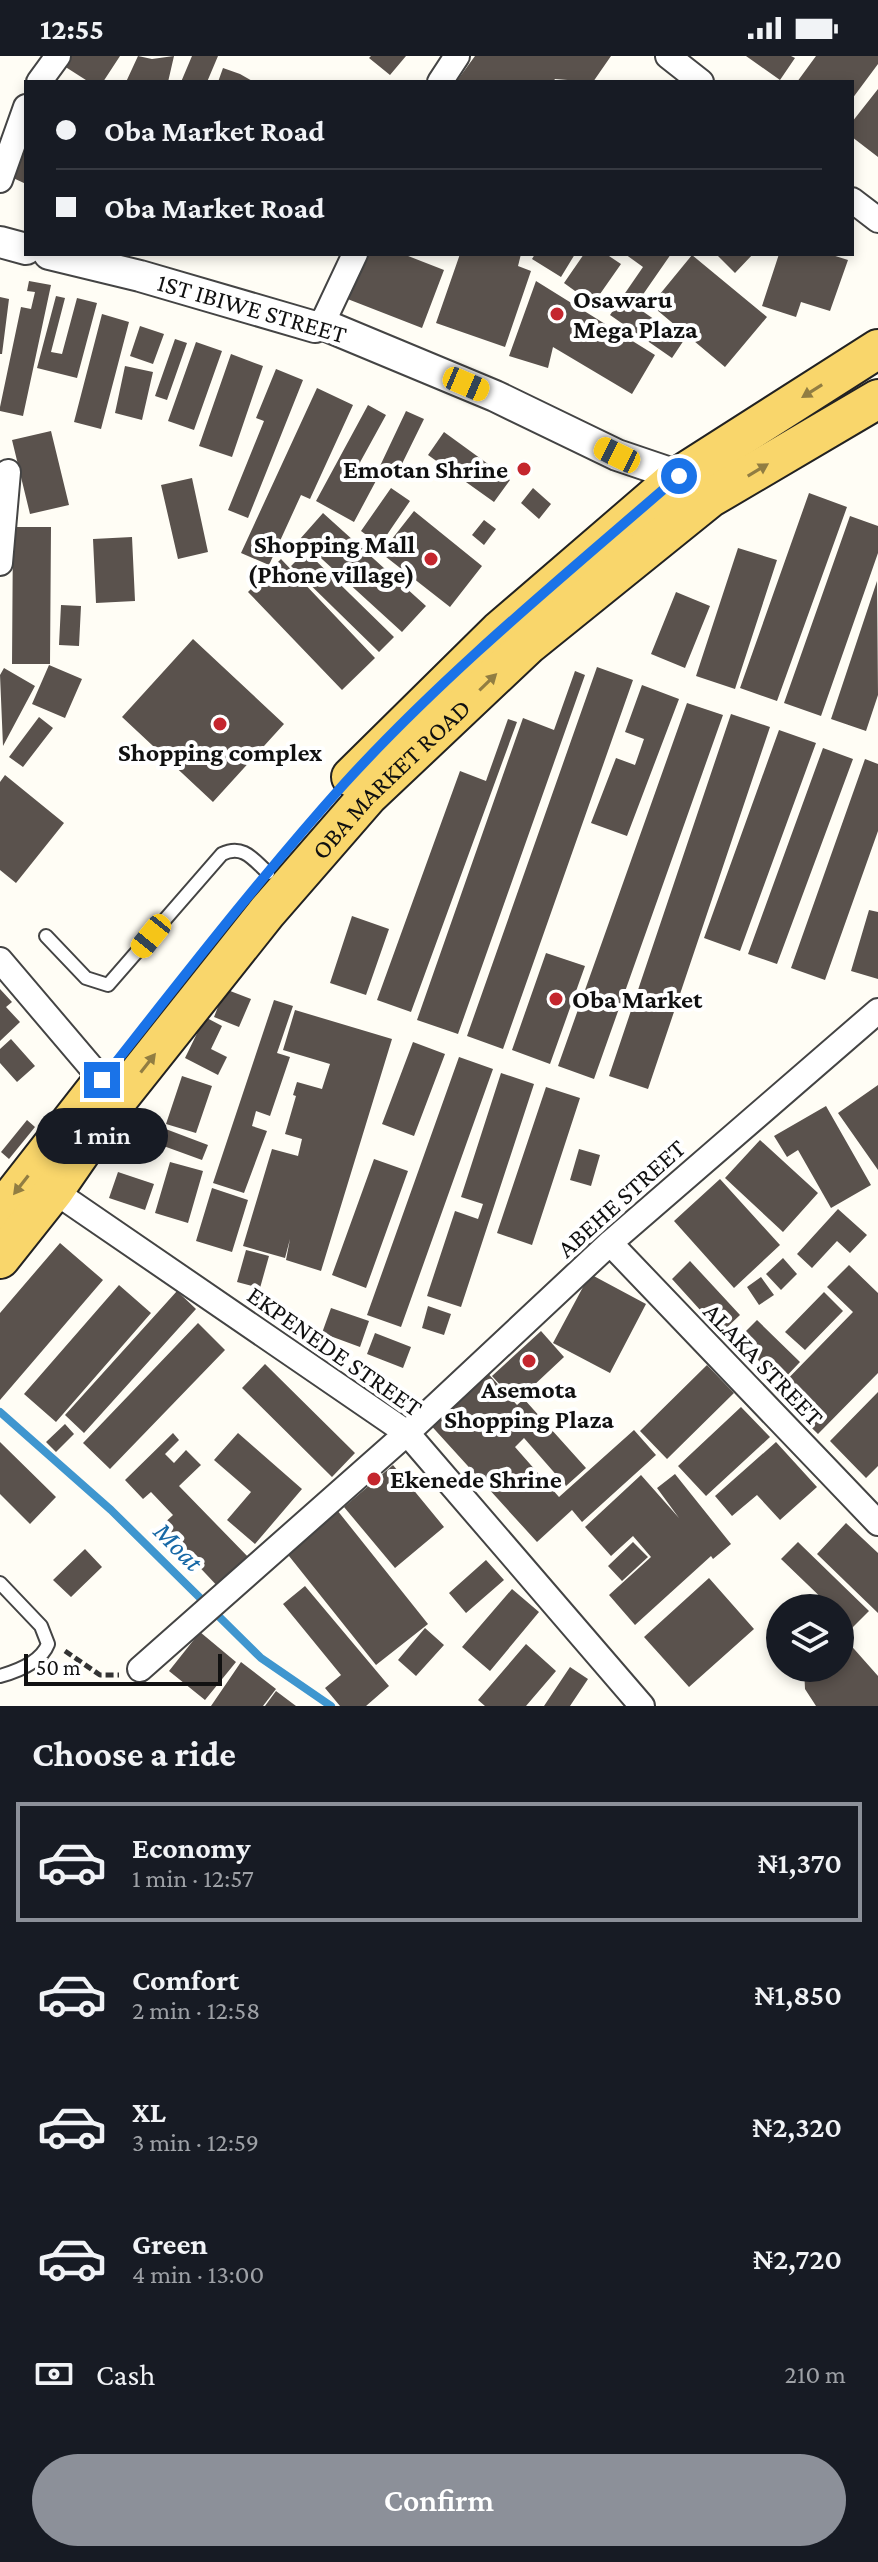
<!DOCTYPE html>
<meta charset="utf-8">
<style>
:root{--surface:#171b24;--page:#242831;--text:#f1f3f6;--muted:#9ea1a6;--line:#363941;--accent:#8c9099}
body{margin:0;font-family:"Crimson Pro",serif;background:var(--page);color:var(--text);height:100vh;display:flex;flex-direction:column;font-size:30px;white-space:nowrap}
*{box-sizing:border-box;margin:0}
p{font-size:26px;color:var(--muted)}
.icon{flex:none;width:44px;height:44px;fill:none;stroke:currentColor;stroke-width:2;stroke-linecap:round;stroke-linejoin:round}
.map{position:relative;height:1650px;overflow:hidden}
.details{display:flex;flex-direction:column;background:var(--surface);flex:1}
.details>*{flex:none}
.top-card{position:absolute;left:24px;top:24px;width:830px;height:176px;border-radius:0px;box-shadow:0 4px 12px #0003;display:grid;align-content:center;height:176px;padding:0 32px;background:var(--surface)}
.fabs{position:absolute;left:766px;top:1538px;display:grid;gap:16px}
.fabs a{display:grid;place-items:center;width:88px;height:88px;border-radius:50%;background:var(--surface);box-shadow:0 4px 12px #0003;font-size:40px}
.scale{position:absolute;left:24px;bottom:20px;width:198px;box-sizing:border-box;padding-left:8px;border:4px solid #111;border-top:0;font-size:22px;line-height:28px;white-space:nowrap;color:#111;-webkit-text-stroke:6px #fff;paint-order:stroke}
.end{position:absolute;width:36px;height:36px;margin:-18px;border:10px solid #1a73e8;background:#fff;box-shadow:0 0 0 4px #fff}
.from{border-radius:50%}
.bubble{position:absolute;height:56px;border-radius:28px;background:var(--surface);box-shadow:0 4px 12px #0003;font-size:26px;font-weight:600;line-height:56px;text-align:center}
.car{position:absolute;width:24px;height:48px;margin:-24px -12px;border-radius:10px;box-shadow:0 0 6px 2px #0007;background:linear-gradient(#f5c518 24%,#345 0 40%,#f5c518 0 76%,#345 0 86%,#f5c518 0)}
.top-card b{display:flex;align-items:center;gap:28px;height:76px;font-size:30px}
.top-card b+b{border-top:2px solid var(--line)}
.top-card i{width:20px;height:20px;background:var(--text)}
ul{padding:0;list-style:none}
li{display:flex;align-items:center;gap:24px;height:120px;margin:0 16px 12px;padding:0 16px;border:4px solid transparent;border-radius:0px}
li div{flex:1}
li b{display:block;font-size:30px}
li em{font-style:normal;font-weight:600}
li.current{border-color:var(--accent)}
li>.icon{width:72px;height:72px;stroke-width:1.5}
h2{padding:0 32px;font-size:36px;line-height:96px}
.pay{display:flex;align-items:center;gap:20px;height:88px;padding:0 32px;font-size:30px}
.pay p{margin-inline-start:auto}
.action{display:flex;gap:16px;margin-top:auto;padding:16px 32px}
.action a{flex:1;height:92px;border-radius:48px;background:var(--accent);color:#fff;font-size:32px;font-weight:600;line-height:92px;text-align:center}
.status{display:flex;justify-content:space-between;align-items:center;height:56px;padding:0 40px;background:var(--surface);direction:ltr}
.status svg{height:22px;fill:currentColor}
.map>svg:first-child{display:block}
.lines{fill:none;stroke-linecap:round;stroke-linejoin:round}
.stream{stroke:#3f96cf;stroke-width:8}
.building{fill:#5a524d}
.service-casing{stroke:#444;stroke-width:16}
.minor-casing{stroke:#444;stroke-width:28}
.tertiary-casing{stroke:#444;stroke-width:34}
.primary-casing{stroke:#222;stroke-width:42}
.path{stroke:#333;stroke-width:5;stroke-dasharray:8 4;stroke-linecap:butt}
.service{stroke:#fff;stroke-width:12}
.minor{stroke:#fff;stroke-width:24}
.tertiary{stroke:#fff;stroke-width:30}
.primary{stroke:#f9d66b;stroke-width:38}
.oneway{fill:#917d42}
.route{stroke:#1a73e8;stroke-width:10}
.poi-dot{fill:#c4262e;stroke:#fff;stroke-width:3}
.labels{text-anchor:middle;stroke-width:8;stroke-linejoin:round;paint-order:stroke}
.poi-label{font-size:26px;font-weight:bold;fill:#111;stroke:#fff;text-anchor:start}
.street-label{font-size:26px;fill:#111;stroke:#fff}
.water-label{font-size:28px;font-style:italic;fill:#1768a6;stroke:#fff}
</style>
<div class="status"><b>12:55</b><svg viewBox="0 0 49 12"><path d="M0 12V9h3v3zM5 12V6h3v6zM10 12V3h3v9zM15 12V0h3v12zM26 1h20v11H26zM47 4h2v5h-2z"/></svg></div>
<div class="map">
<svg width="878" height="1650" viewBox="0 0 878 1650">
<rect width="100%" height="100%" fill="#fffdf5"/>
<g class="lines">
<path class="stream" d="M0,1356L111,1454L261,1602L331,1650"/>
</g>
<path class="building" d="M70,0H120L103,26H89L64,10Z
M138,0L152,3L174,0L168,26H126Z
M192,0H218L207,26H181Z
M371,0H406L390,19L369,2Z
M475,0H611L593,26L555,23L553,26H456Z
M746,0H791L795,2L780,24Z
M816,0H878V8L852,43V26H797Z
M223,12L240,18L254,26H218Z
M878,33V101L852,81V66Z
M26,85V128L11,121Z
M362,198H403L444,214L422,272L345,242Z
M460,198H521L518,210L531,215L505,291L436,267Z
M535,198H575L561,221L532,203Z
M584,198H606L621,208L593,248L564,227Z
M625,198H671L635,250L684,284L672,302L610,259L643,211Z
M716,198H753L735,217Z
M779,198H829L848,204L830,255L801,246L796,261L762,250Z
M692,199L767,261L725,311L651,249Z
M29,225L51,229L23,360L0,355V351L21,251L31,253L35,236L27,235Z
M536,225L655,299L632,338L553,291L548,312L509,300Z
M56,240L65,242L51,296L62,298L77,242L97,247L77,322L37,312Z
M0,241L9,243L2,298H0Z
M102,258L129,266L101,373L74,366Z
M140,270L164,278L153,308L130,300Z
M175,283L187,287L167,344L155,340Z
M196,286L222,295L194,374L168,365Z
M231,298L263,310L232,401L199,390Z
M125,310L153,316L142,364L115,357Z
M276,313L303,324L248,462L228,454L264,365L256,362Z
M317,332L353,349L310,443L301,439L269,509L241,497Z
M368,349L386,359L358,410L378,421L354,466L316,445Z
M406,355L424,363L397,418L380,410Z
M51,375L69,449L30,458L12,384Z
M444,376L510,424L494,446L428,399Z
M192,422L208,496L178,503L161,429Z
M391,432L410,445L380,489L361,475Z
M533,432L551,448L539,463L521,447Z
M809,437L847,451L777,645L740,632Z
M414,455L482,510L450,551L381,497Z
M323,457L426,550L402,576L300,483Z
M850,460L878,470V497L821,660L784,647Z
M484,464L496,473L484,489L472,479Z
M13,471H51L50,608H12Z
M132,481L135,545L96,547L93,483Z
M738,492L777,504L735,633L696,620Z
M306,495L394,581L379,596L291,510Z
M281,503L375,602L342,634L248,536Z
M877,525L878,639L866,675L831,663Z
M676,536L710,550L685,612L651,598Z
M61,549L81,550L79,590L59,589Z
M193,583L284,668L213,746L122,661Z
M49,609L82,623L65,662L32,648Z
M597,611L633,624L503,993L467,980Z
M4,612L35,630L3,690L0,619Z
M575,615L585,619L458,978L417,964L523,662L554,674Z
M642,629L679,643L627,780L591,767L616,702L635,709L644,683L625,676Z
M687,647L723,659L594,1023L558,1010Z
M731,658L770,671L648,1033L609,1020Z
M39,661L53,672L23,711L9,701Z
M508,663L517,666L411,956L377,944L460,715L486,725Z
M779,674L816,687L740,895L704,882Z
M823,692L853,703L777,908L748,898Z
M865,703L878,708V775L825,924L791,912Z
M5,719L64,767L16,827L0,814V726Z
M869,854L878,856V923L851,915Z
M352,860L389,873L366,939L330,927Z
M546,897L585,910L550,1008L512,994Z
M0,933L12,946L6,951L20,966L0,985Z
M225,933L251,943L239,971L214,961Z
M274,944L293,950L277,997L290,1001L270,1060L256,1055L252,1070L267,1075L244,1137L213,1127Z
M295,954L392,983L321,1215L286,1204L290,1183L285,1202L243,1190L272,1093L298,1100L302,1083L285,1078L296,1040L293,1039L297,1026L322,1033L330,1008L283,994Z
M205,961L222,970L211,993L227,1001L218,1019L185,1002Z
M11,983L35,1010L17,1026L0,1007V993Z
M413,986L445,998L414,1080L382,1068Z
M459,1001L493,1013L401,1271L367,1259Z
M501,1017L534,1028L461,1251L427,1240L455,1155L478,1163L483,1148L461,1141Z
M182,1020L212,1030L196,1077L166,1068Z
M878,1029V1114L838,1057Z
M546,1031L580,1042L532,1189L497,1177Z
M826,1050L871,1129L831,1152L798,1094L787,1101L774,1080Z
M27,1064L35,1071L9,1103L1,1096Z
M163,1072L208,1089L202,1104L158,1088Z
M760,1084L818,1137L783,1176L725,1122Z
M579,1093L600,1099L591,1130L570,1124Z
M374,1103L408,1115L366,1232L332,1219Z
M170,1106L203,1115L188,1167L155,1157Z
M118,1116L154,1128L145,1154L109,1142Z
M720,1123L780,1189L734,1232L674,1165Z
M212,1132L248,1144L232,1196L196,1185Z
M838,1153L867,1179L850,1197L837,1185L812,1212L797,1198Z
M60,1187L103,1224L0,1344V1257Z
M246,1194L269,1200L260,1232L237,1226Z
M783,1202L797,1218L781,1234L766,1218Z
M690,1205L740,1259L721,1277L672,1223Z
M849,1209L878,1237V1317L818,1378L775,1336L853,1256L827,1231Z
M590,1218L646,1248L610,1317L553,1287Z
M761,1221L774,1239L759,1249L747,1231Z
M119,1229L151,1257L56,1366L24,1338Z
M177,1235L196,1253L84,1377L65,1359Z
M824,1236L843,1255L805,1294L785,1276Z
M428,1250L451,1258L444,1279L422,1272Z
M331,1252L369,1265L360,1291L322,1277Z
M757,1264L800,1306L781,1326L737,1284Z
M198,1267L225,1294L110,1413L83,1387Z
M541,1275L564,1301L516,1346L492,1320Z
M375,1277L411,1291L403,1312L367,1298Z
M265,1308L355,1397L332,1421L242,1332Z
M707,1309L734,1337L667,1403L640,1375Z
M483,1312L517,1349L524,1343L586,1412L566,1430L524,1382L515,1391L559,1441L634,1374L656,1399L582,1466L572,1454L537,1486L426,1364Z
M878,1336V1410L866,1422L830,1385Z
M741,1351L770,1381L706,1440L678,1410Z
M65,1368L74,1378L56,1396L46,1386Z
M173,1377L179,1384L165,1398L174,1407L186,1394L201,1409L179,1430L252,1505L221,1534L161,1470L173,1459L151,1436L143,1443L125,1424Z
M238,1377L302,1433L255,1488L227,1464L251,1436L214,1404Z
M0,1386L56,1441L30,1468L0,1438Z
M776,1386L817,1431L780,1464L757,1439L732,1460L715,1440Z
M393,1409L444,1471L395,1512L344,1451Z
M675,1418L731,1488L713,1503L711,1500L635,1569L609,1539L651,1501L633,1480L611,1500L585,1471L641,1419L679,1462L657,1432Z
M337,1454L428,1568L376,1609L285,1495Z
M846,1467L878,1497V1557L817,1498Z
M633,1486L648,1501L622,1525L608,1510Z
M798,1486L869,1555L853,1571L847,1585L878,1620V1650H816L805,1633L804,1612H840V1552H832L781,1503Z
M85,1493L102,1511L71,1541L53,1524Z
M486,1504L504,1524L466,1557L449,1537Z
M709,1522L754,1573L689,1631L644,1581Z
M305,1530L389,1630L366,1650H340L325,1632L341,1619L283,1548Z
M512,1533L539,1556L490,1615L462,1591Z
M425,1572L444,1589L416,1620L398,1604Z
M200,1576L236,1606L205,1644L169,1615Z
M526,1588L556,1615L526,1650H485L478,1644Z
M241,1606L276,1633L263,1650H211Z
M570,1611L588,1623L570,1650H544Z
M276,1635L296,1650H265Z"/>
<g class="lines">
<defs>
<path id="service" d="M46,880L86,922L108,929L222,798C243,788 253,803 268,817
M0,1527L41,1570L48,1588C41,1606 18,1615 0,1620"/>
<path id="minor" d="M668,0L701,26
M39,26L58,0
M440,26L457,0
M0,124L26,51
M852,144L878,164
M322,268L355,198
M0,507L8,416
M0,904L102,1024
M54,1135L407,1377L642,1650
M610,1187L878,1467
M140,1613L407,1377L610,1187L878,955"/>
<path id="tertiary" d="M0,186L26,193
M49,198L140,220L315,271L322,268L495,340L617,399L679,420L694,430"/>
<g id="primary">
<path d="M351,721L499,575L679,420L878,293"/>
<path d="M0,1156L97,1032"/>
<path id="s1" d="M0,1203L54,1135L112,1051L267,856L368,740L528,589L710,442L878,343"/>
</g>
</defs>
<use href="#service" class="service-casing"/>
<use href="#minor" class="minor-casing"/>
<use href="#tertiary" class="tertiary-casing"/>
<use href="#primary" class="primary-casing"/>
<path class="path" d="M65,1595L100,1619H119"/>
<use href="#service" class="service"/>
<use href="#minor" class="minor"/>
<use href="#tertiary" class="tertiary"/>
<use href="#primary" class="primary"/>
</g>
<defs><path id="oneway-solid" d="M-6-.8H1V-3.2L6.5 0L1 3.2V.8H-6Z" transform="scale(2)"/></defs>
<g class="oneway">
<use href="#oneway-solid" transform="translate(812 335) rotate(148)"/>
<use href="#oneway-solid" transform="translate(758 414) rotate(-31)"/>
<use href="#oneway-solid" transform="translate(488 626) rotate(-44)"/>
<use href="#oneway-solid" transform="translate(148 1007) rotate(-52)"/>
<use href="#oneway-solid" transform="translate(21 1129) rotate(128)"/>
</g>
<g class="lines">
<path class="route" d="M102,1024C181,924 259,823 344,728C446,616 565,519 679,420"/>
</g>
<g class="poi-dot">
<circle cx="557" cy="258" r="8"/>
<circle cx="524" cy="413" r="8"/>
<circle cx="431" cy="503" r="8"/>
<circle cx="220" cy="668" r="8"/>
<circle cx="556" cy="943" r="8"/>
<circle cx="529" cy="1305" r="8"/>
<circle cx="374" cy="1423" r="8"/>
</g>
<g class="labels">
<g class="poi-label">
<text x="573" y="252">Osawaru<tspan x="573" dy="30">Mega Plaza</tspan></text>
<text x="508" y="422" text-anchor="end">Emotan Shrine</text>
<text x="415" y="497" text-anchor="end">Shopping Mall<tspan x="415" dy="30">(Phone village)</tspan></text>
<text x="220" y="705" text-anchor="middle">Shopping complex</text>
<text x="572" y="952">Oba Market</text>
<text x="529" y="1342" text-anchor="middle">Asemota<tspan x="529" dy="30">Shopping Plaza</tspan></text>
<text x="390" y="1432">Ekenede Shrine</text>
</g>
<g class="street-label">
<text transform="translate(252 252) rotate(16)" y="9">1ST IBIWE STREET</text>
<text dy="9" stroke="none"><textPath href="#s1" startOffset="620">OBA MARKET ROAD</textPath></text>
<text transform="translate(621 1142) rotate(-42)" y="9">ABEHE STREET</text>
<text transform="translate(335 1295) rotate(35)" y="9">EKPENEDE STREET</text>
<text transform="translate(764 1308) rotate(46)" y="9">ALAKA STREET</text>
</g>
<g class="water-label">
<text transform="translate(179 1490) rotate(45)" y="10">Moat</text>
</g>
</g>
</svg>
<div class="fabs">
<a><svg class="icon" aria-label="layers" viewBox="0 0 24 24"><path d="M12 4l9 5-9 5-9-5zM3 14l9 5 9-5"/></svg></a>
</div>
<div class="scale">50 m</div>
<i class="end from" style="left:679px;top:420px"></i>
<i class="end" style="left:102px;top:1024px"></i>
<div class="bubble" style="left:36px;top:1052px;width:132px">1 min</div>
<i class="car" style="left:466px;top:328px;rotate:113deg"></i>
<i class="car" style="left:617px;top:399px;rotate:296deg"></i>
<i class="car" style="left:151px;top:880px;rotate:219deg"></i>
<div class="top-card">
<b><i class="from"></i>Oba Market Road</b>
<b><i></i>Oba Market Road</b>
</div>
</div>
<section class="details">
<h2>Choose a ride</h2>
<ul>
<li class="current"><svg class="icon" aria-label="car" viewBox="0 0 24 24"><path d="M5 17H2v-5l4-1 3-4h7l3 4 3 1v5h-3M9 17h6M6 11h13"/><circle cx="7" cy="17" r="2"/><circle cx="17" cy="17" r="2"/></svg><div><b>Economy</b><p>1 min · 12:57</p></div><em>₦1,370</em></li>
<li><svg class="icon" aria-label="car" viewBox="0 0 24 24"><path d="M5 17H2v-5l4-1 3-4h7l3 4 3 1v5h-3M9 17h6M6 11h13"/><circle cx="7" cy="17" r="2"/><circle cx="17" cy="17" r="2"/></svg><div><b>Comfort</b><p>2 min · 12:58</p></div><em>₦1,850</em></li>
<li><svg class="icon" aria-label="car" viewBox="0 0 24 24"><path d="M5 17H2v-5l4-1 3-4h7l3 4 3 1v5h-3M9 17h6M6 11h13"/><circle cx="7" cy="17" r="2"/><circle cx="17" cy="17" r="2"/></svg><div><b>XL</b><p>3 min · 12:59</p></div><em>₦2,320</em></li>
<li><svg class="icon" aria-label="car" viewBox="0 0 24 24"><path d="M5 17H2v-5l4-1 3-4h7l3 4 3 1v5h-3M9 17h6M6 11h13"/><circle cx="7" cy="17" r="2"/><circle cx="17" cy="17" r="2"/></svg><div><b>Green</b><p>4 min · 13:00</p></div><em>₦2,720</em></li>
</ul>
<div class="pay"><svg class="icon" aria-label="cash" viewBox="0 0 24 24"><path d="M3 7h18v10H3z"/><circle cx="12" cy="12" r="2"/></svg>Cash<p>210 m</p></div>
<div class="action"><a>Confirm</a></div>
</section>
